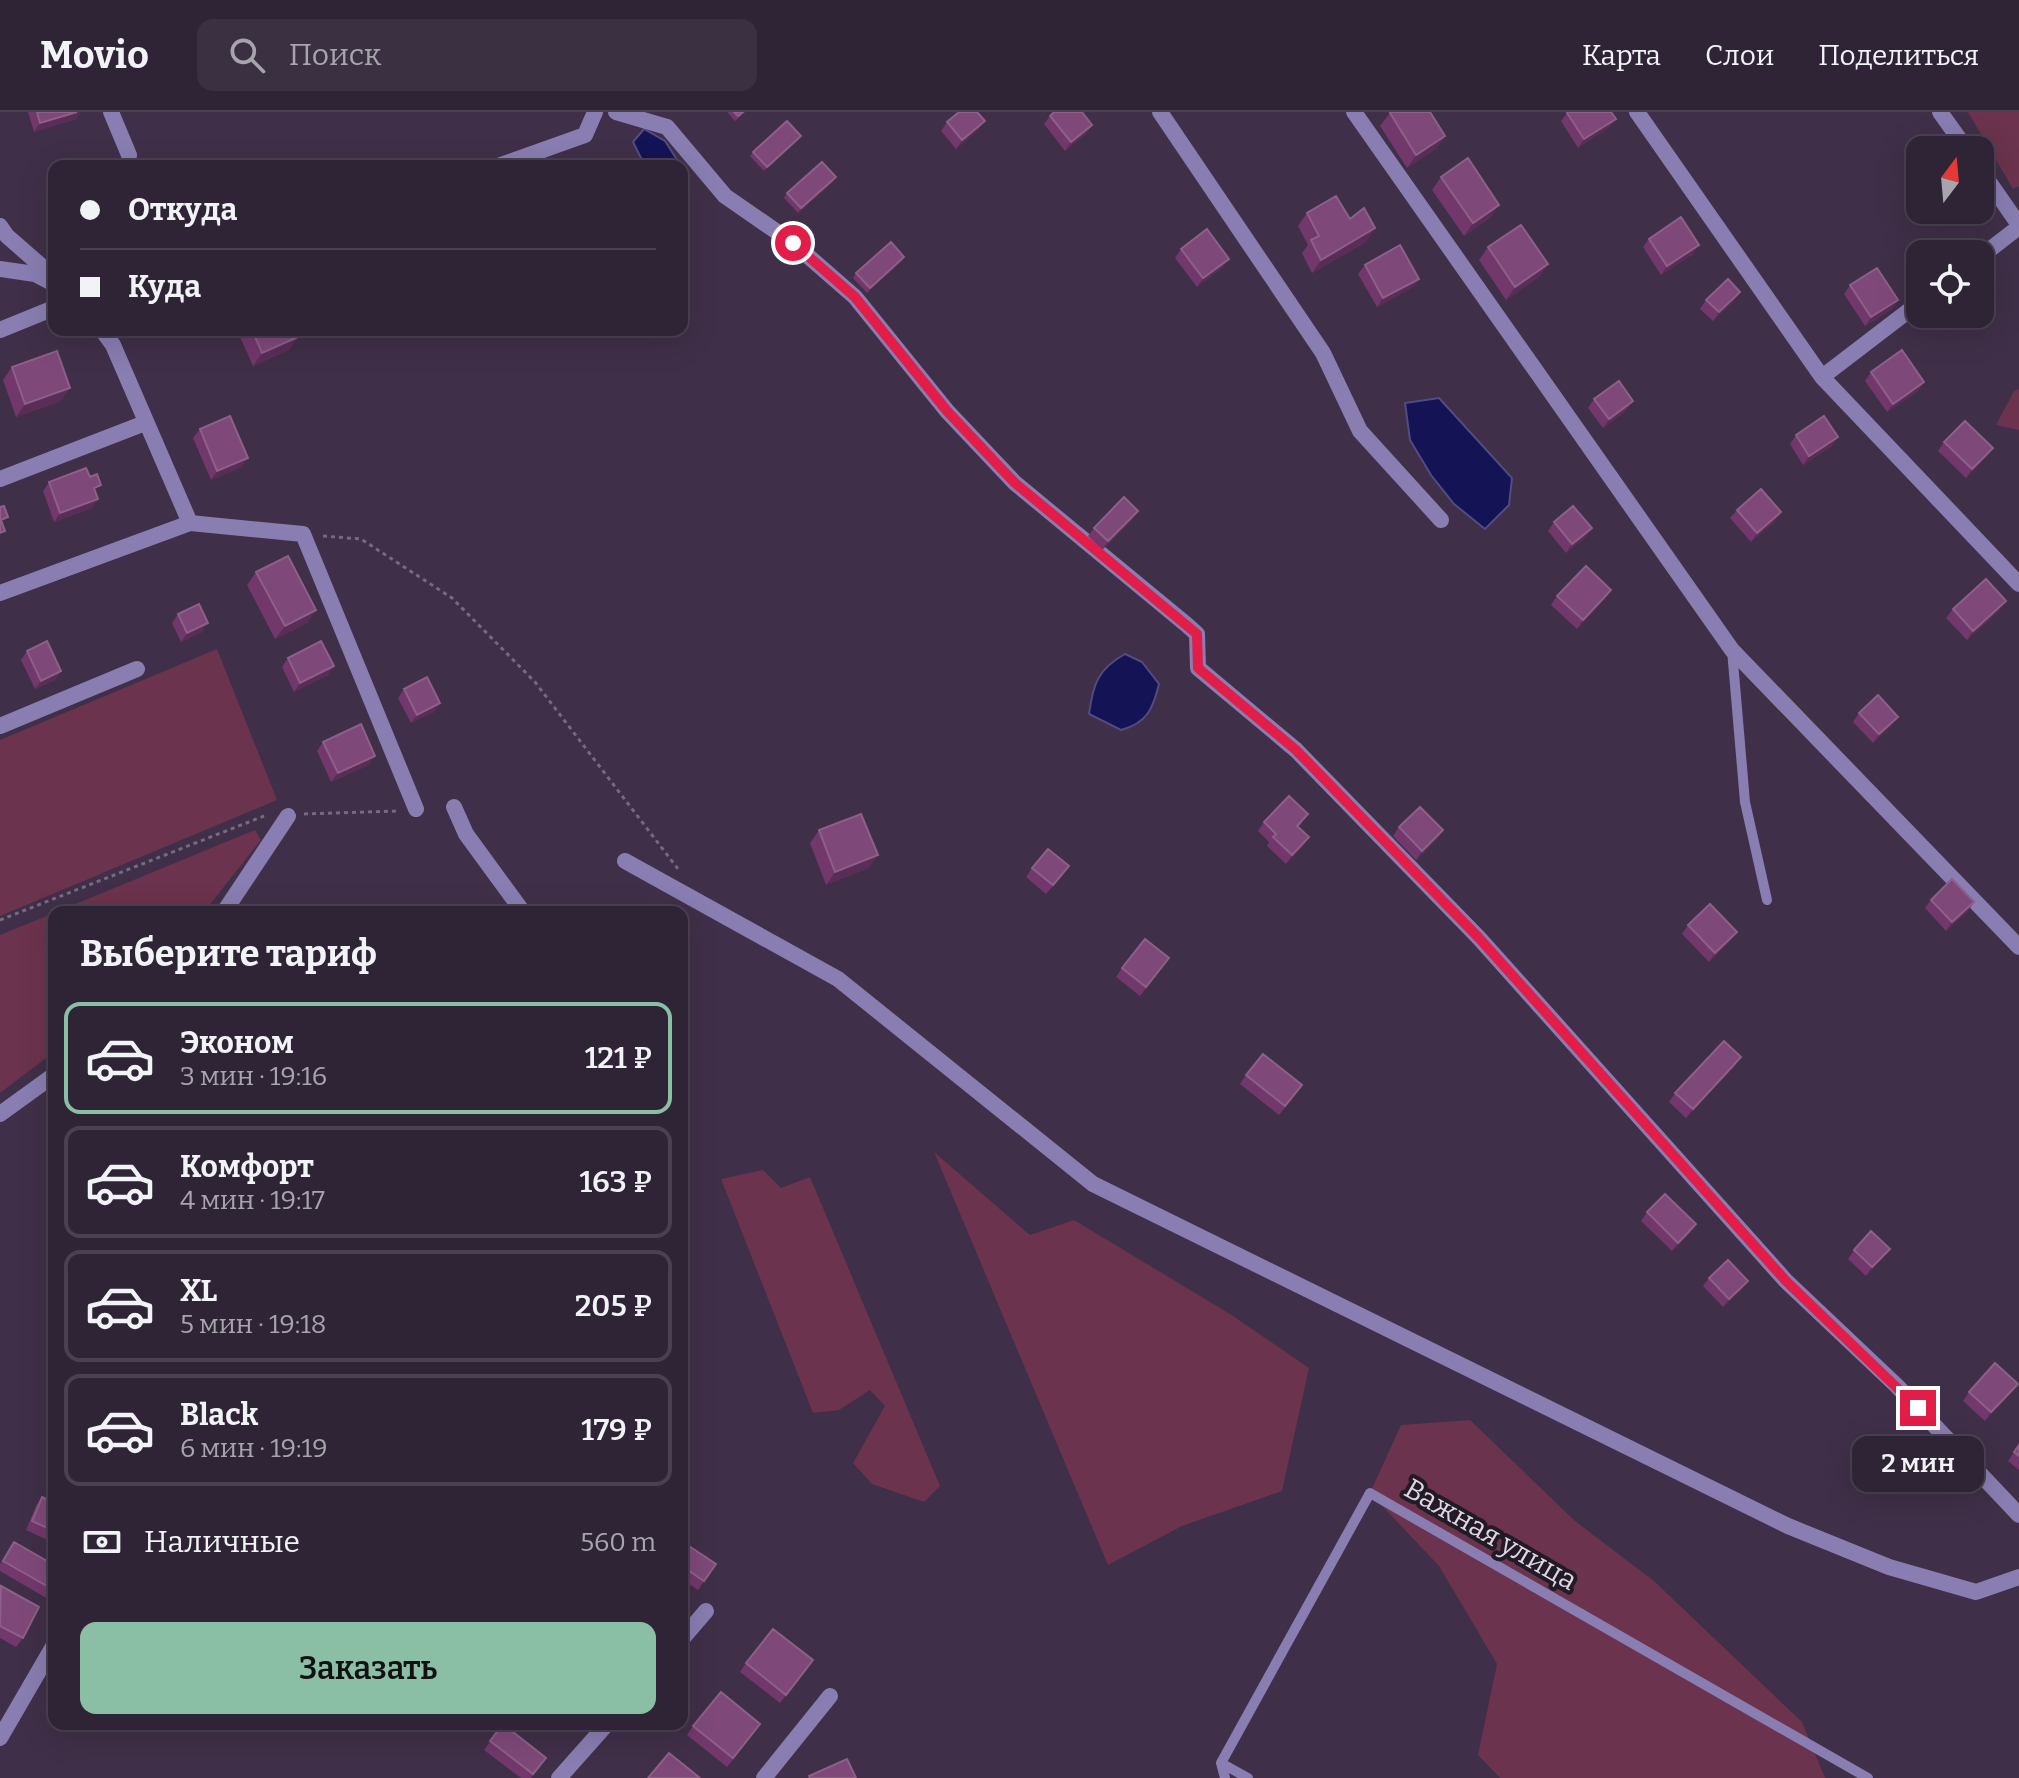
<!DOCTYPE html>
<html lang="ru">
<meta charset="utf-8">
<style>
:root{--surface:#2f2336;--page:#3b2f42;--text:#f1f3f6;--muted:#a7a4ad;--line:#4a4051;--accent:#8abfa5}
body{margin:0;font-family:Bitter,serif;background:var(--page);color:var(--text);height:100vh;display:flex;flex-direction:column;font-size:30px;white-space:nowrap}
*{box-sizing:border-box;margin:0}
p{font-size:26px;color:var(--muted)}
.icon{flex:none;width:44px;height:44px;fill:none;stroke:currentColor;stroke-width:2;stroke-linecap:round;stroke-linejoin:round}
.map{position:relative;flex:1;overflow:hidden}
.drawer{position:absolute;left:48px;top:794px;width:640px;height:824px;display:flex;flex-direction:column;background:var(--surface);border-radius:16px;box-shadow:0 8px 32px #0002,0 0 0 2px var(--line)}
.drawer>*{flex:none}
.guide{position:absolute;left:48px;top:48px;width:640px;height:176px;border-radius:16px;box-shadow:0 8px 32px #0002,0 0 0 2px var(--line);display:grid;align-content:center;height:176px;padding:0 32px;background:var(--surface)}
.needle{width:52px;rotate:16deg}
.fabs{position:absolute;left:1906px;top:24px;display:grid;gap:16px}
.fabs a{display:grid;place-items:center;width:88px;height:88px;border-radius:16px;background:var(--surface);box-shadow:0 8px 32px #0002,0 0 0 2px var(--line);font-size:40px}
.end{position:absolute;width:36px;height:36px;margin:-18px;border:10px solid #e11d48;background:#fff;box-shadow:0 0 0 4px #fff}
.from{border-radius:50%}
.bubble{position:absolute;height:56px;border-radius:16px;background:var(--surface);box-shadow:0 8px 32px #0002,0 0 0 2px var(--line);font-size:26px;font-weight:600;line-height:56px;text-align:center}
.guide b{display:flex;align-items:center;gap:28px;height:76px;font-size:30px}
.guide b+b{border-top:2px solid var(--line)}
.guide i{width:20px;height:20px;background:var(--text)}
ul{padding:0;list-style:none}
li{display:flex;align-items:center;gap:24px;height:112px;margin:0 16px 12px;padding:0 16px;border:4px solid var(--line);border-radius:16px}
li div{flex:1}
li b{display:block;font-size:30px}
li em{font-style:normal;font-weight:600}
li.active{border-color:var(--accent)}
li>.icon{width:72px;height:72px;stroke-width:1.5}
h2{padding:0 32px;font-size:36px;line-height:96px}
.pay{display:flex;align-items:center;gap:20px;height:88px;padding:0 32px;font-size:30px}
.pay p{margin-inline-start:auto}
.action{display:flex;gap:16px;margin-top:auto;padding:16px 32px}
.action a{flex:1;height:92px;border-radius:16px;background:var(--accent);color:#111;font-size:32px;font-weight:600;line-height:92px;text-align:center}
header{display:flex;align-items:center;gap:48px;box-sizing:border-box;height:112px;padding:0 40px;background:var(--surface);border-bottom:2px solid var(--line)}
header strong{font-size:38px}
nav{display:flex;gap:44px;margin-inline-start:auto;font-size:28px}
.search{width:560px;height:72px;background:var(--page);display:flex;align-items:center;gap:20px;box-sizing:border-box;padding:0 28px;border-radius:16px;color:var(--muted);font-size:30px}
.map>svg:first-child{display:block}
.green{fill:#6b334d}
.water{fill:#141355;stroke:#514d80;stroke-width:2}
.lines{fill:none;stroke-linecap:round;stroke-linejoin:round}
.path{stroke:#77697f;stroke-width:3;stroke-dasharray:4 4;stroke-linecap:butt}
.service{stroke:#897db1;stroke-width:10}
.minor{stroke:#897db1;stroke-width:16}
.wall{fill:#72386b}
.shaded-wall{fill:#592d58}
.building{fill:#7e4978;stroke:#8d5f89;stroke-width:2}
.route{stroke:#e11d48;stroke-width:10}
.labels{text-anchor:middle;stroke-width:8;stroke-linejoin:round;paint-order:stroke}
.street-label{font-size:28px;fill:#dfd5e5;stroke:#221b26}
</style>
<header>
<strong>Movio</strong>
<div class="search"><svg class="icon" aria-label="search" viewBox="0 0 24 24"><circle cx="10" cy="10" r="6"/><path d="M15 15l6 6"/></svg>Поиск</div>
<nav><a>Карта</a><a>Слои</a><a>Поделиться</a></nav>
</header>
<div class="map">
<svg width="2019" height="1666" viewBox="0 0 2019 1666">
<rect width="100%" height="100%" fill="#3f2f48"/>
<path class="green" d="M1968,0H2019V74L2013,77Z
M2019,277V318L1996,313L2014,279Z
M217,537L277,688L0,804V628Z
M255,718L261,728L204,800H56Z
M54,801V940L0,981V823Z
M934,1040L1030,1123L1074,1108L1230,1202L1309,1256L1282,1379L1182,1414L1108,1453Z
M763,1058L781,1076L810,1065L940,1374L924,1390L872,1372L853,1351L885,1294L870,1278L839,1298L813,1301L721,1067Z
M1470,1308L1575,1409L1654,1469L1802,1610L1825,1666H1500L1478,1643L1497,1552L1439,1454L1370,1381L1401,1313Z"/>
<path class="water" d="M644,17L665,29L681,54H645L633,30Z
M1439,286L1512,366L1509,393L1485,417L1454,392L1431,363L1410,328L1405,291Z
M1125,542L1142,550L1159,572C1153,597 1147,611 1121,618L1089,602C1093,572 1098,557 1125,542Z"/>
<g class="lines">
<path class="path" d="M323,424L361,427L452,486L535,570L678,757
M304,702L396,699
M0,808L264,704"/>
<path class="service" d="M1732,538L1745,690L1767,788
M1221,1651L1248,1666
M1225,1666L1221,1651L1370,1381L1868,1666"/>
<path class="minor" d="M111,0L129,43
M616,0L667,15L725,84L793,131L855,185L947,299L1015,371L1187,513L1197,522L1198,556L1296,638L1479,826L1786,1169L1897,1274L2019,1403
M1160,0L1323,241L1360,319L1441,408
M1354,0L1732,538L2019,835
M1637,0L1822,265L2019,472
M1940,0L1967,38
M498,54L585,23L595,0
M1980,57L2019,113
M0,114L7,124L54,165
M1980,145L2019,115
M0,157L35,162L52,171
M0,218L54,196
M102,218L113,233L190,411
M1822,265L1920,190
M0,367L145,311
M0,481L190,411L303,422L416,697
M0,614L137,557
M454,695L466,722L523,800
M625,749L838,867L1093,1072L1788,1414L1889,1455L1976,1480L2019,1465
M224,800L288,704
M0,1002L54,963
M682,1527L706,1499
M0,1626L54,1533
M559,1666L607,1612
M764,1666L830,1584"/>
</g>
<path class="wall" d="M28,0H81L76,7L34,20Z
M727,0H745L735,9Z
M1390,1L1445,24L1436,37L1407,56L1380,14Z
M1567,1L1616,7L1609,15L1578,36L1561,9Z
M1050,4L1092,13L1086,22L1065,39L1044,12Z
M947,10L978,18L956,37L941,19Z
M801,24L798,28L764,59L750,44L753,40Z
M1441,65L1490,106L1464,124L1432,78Z
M833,70L798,101L784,86L787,81Z
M1307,101L1350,107L1375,116L1366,130L1312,161L1302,141L1308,133L1298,114Z
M1649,127L1693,142L1661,163L1643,135Z
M1488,135L1548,152L1539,165L1506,188L1479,148Z
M1181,137L1223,155L1197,175L1175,146Z
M901,150L867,181L853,166L856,161Z
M1365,153L1419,167L1413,175L1377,195L1358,162Z
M1850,173L1898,188L1892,197L1865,214L1844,182Z
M1706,188L1734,189L1713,209L1700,197Z
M237,218H294L298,225L289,238L253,254Z
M12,255L61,289L16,305L3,268Z
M1871,260L1924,270L1918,279L1887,300L1865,269Z
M1594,287L1627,298L1603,316L1588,296Z
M200,317L242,355L211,368L193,326Z
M1796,323L1838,325L1832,334L1803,353L1790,332Z
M1944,330L1986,345L1966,366L1938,339Z
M49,370L96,381L98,387L92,396L54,410L43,379Z
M1737,398L1775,409L1751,430L1730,406Z
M1132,408L1102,438L1088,424L1094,416Z
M1554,410L1586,425L1566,441L1548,419Z
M256,460L316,498L307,511L275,527L247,473Z
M1611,478L1605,487L1577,517L1551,493L1557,484Z
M1953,497L2000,498L1967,528L1946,506Z
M178,502L202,520L181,530L172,511Z
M27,539L61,559L55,568L35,577L21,548Z
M288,546L328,563L294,580L282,555Z
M404,577L434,600L411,611L398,586Z
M1859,601L1892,613L1873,631L1853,610Z
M323,630L369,653L331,670L317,639Z
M1264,710L1302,711L1298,715L1309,725L1303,734L1286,752L1267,734L1269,730L1258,719Z
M1399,715L1443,718L1437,727L1416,748L1393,724Z
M819,718L878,743L868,756L826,773L810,731Z
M1032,756L1063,763L1046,782L1026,765Z
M1931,788L1968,799L1946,819L1925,796Z
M1688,813L1730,829L1709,850L1682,822Z
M1169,846L1140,884L1116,865L1122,856Z
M1735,954L1686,1006L1669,990L1675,981Z
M1246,963L1296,982L1279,1003L1240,972Z
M1647,1100L1696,1112L1690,1121L1672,1139L1641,1109Z
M1890,1137L1884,1145L1866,1164L1848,1147L1854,1138Z
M1709,1166L1748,1169L1741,1178L1723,1195L1703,1174Z
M1969,1280L2011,1281L1985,1309L1963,1289Z
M2019,1333V1358L2008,1349Z
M42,1385L54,1391V1431L26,1418L36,1394Z
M14,1430L54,1478L48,1487L0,1459V1452Z
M682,1445L716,1452L698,1478L682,1467Z
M0,1476L23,1526L16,1535L0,1526Z
M746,1551L807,1557L780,1591L740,1560Z
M503,1612L546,1646L531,1666H521L484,1638Z
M693,1614L754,1621L727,1655L687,1623Z"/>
<path class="shaded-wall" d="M77,0H81L76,7L34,20L40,11Z
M1616,7L1609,15L1578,36L1584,27Z
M985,9L978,18L956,37L962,28Z
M1092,13L1086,22L1065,39L1071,30Z
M801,24L798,28L764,59L767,55Z
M1445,24L1436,37L1407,56L1416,43Z
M836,65L833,70L798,101L801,96Z
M1499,93L1490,106L1464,124L1473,111Z
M1375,116L1366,130L1312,161L1321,148Z
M1699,133L1693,142L1661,163L1667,154Z
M904,145L901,150L867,181L870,176Z
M1229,147L1223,155L1197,175L1203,166Z
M1548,152L1539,165L1506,188L1515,175Z
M1419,167L1413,175L1377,195L1383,186Z
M1740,180L1734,189L1713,209L1719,200Z
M1898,188L1892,197L1865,214L1871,205Z
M298,225L289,238L253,254L262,241Z
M1924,270L1918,279L1887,300L1893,292Z
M70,276L61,289L16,305L25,292Z
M1633,289L1627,298L1603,316L1609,307Z
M1838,325L1832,334L1803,353L1809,344Z
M1993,336L1986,345L1966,366L1972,357Z
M248,346L242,355L211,368L217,359Z
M98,387L92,396L54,410L60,401Z
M1138,399L1132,408L1102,438L1108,429Z
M1781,400L1775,409L1751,430L1757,421Z
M1592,416L1586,425L1566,441L1572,432Z
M1611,478L1605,487L1577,517L1583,508Z
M2006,489L2000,498L1967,528L1973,519Z
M316,498L307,511L275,527L285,514Z
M208,511L202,520L181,530L187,521Z
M334,554L328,563L294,580L300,571Z
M61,559L55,568L35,577L41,569Z
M440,591L434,600L411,611L417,603Z
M1898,605L1892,613L1873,631L1879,622Z
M375,644L369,653L331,670L338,661Z
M1443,718L1437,727L1416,748L1422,739Z
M1309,725L1303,734L1286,752L1292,743Z
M878,743L868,756L826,773L835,760Z
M1974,790L1968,799L1946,819L1952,810Z
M1737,820L1730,829L1709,850L1715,841Z
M1741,945L1735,954L1686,1006L1693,997Z
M1696,1112L1690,1121L1672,1139L1678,1131Z
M1890,1137L1884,1145L1866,1164L1872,1155Z
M1748,1169L1741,1178L1723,1195L1729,1187Z
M2018,1272L2011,1281L1985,1309L1991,1300Z"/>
<path class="building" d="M37,0H77L40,11Z
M734,0H743L738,4Z
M959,0H977L985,9L962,28L947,10Z
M1054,0H1082L1092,13L1071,30L1050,4Z
M1392,0H1430L1445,24L1416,43L1390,1Z
M1568,0H1611L1616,7L1584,27L1567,1Z
M787,9L801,24L767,55L753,40Z
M1468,46L1499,93L1473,111L1441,65Z
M822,50L836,65L801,96L787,81Z
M1336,84L1350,107L1364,96L1375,116L1321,148L1311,128L1319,124L1307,101Z
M1681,105L1699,133L1667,154L1649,127Z
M1521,113L1548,152L1515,175L1488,135Z
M1207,117L1229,147L1203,166L1181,137Z
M891,130L904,145L870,176L856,161Z
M1400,133L1419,167L1383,186L1365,153Z
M1877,156L1898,188L1871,205L1850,173Z
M1728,167L1740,180L1719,200L1706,188Z
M252,218H294L298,225L262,241Z
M1902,238L1924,270L1893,292L1871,260Z
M57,239L70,276L25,292L12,255Z
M1619,269L1633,289L1609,307L1594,287Z
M230,304L248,346L217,359L200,317Z
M1824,304L1838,325L1809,344L1796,323Z
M1965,309L1993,336L1972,357L1944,330Z
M86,356L90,365L97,362L101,373L94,376L98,387L60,401L49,370Z
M1761,377L1781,400L1757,421L1737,398Z
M1124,385L1138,399L1108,429L1094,416Z
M4,394L8,405L1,408L5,419L0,421V395Z
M1573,394L1592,416L1572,432L1554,410Z
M288,444L316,498L285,514L256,460Z
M1586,454L1611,478L1583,508L1557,484Z
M1986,467L2006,489L1973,519L1953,497Z
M199,492L208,511L187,521L178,502Z
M47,529L61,559L41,569L27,539Z
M321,529L334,554L300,571L288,546Z
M427,565L440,591L417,603L404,577Z
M1878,583L1898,605L1879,622L1859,601Z
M361,612L375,644L338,661L323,630Z
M1289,684L1308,702L1297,714L1309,725L1292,743L1273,725L1276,722L1264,710Z
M1420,695L1443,718L1422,739L1399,715Z
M861,702L878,743L835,760L819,718Z
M1048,737L1069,754L1053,773L1032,756Z
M1952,767L1974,790L1952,810L1931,788Z
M1710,792L1737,820L1715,841L1688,813Z
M1145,827L1169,846L1146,875L1122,856Z
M1724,929L1741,945L1693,997L1675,981Z
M1263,942L1302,973L1285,994L1246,963Z
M1665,1082L1696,1112L1678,1131L1647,1100Z
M1871,1119L1890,1137L1872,1155L1854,1138Z
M1728,1148L1748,1169L1729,1187L1709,1166Z
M1995,1251L2018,1272L1991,1300L1969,1280Z
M2019,1333V1344L2014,1340Z
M42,1385L54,1391V1419L32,1409Z
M14,1430L54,1453V1478L3,1449Z
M689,1434L716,1452L704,1469L682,1454V1445Z
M1,1474L39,1495L23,1526L0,1514Z
M773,1517L813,1548L786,1583L746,1551Z
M721,1580L760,1612L733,1646L693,1614Z
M503,1612L546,1646L533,1662L490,1629Z
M669,1641L700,1666H648Z
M847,1647L856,1666H810L809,1664Z"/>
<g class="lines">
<path class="route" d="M793,131L855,185L947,299L1015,371L1197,522L1198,556L1296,638L1479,826L1786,1169L1918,1296"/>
</g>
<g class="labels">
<g class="street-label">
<text transform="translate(1491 1422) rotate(30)" y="10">Важная улица</text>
</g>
</g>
</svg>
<div class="fabs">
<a><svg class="needle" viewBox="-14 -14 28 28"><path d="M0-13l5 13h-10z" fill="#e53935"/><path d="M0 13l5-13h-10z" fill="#a7a4ad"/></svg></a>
<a><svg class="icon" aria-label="locate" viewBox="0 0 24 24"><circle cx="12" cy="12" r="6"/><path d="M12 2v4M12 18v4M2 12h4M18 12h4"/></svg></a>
</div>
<i class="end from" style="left:793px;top:131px"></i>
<i class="end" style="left:1918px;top:1296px"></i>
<div class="bubble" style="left:1852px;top:1324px;width:132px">2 мин</div>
<div class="guide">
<b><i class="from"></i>Откуда</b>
<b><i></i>Куда</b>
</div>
<section class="drawer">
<h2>Выберите тариф</h2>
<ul>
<li class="active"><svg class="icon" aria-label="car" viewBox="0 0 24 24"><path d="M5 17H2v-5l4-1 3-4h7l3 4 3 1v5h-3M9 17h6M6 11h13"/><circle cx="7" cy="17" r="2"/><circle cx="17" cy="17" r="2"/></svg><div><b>Эконом</b><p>3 мин · 19:16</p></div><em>121 ₽</em></li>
<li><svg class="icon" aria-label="car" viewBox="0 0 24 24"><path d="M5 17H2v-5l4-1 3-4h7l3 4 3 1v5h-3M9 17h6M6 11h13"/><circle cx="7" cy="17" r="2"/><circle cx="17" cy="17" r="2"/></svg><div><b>Комфорт</b><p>4 мин · 19:17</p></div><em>163 ₽</em></li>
<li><svg class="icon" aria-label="car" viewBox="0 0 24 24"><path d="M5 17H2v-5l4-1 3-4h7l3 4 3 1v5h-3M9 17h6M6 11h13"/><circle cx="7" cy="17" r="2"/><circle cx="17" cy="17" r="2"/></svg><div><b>XL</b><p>5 мин · 19:18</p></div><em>205 ₽</em></li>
<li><svg class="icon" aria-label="car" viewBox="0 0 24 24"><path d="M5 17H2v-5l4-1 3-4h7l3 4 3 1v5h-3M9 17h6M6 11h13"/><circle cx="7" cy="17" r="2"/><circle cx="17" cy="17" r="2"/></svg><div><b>Black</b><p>6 мин · 19:19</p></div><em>179 ₽</em></li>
</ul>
<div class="pay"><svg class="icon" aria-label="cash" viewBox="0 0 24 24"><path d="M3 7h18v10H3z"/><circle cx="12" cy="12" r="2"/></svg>Наличные<p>560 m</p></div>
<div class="action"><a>Заказать</a></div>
</section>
</div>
